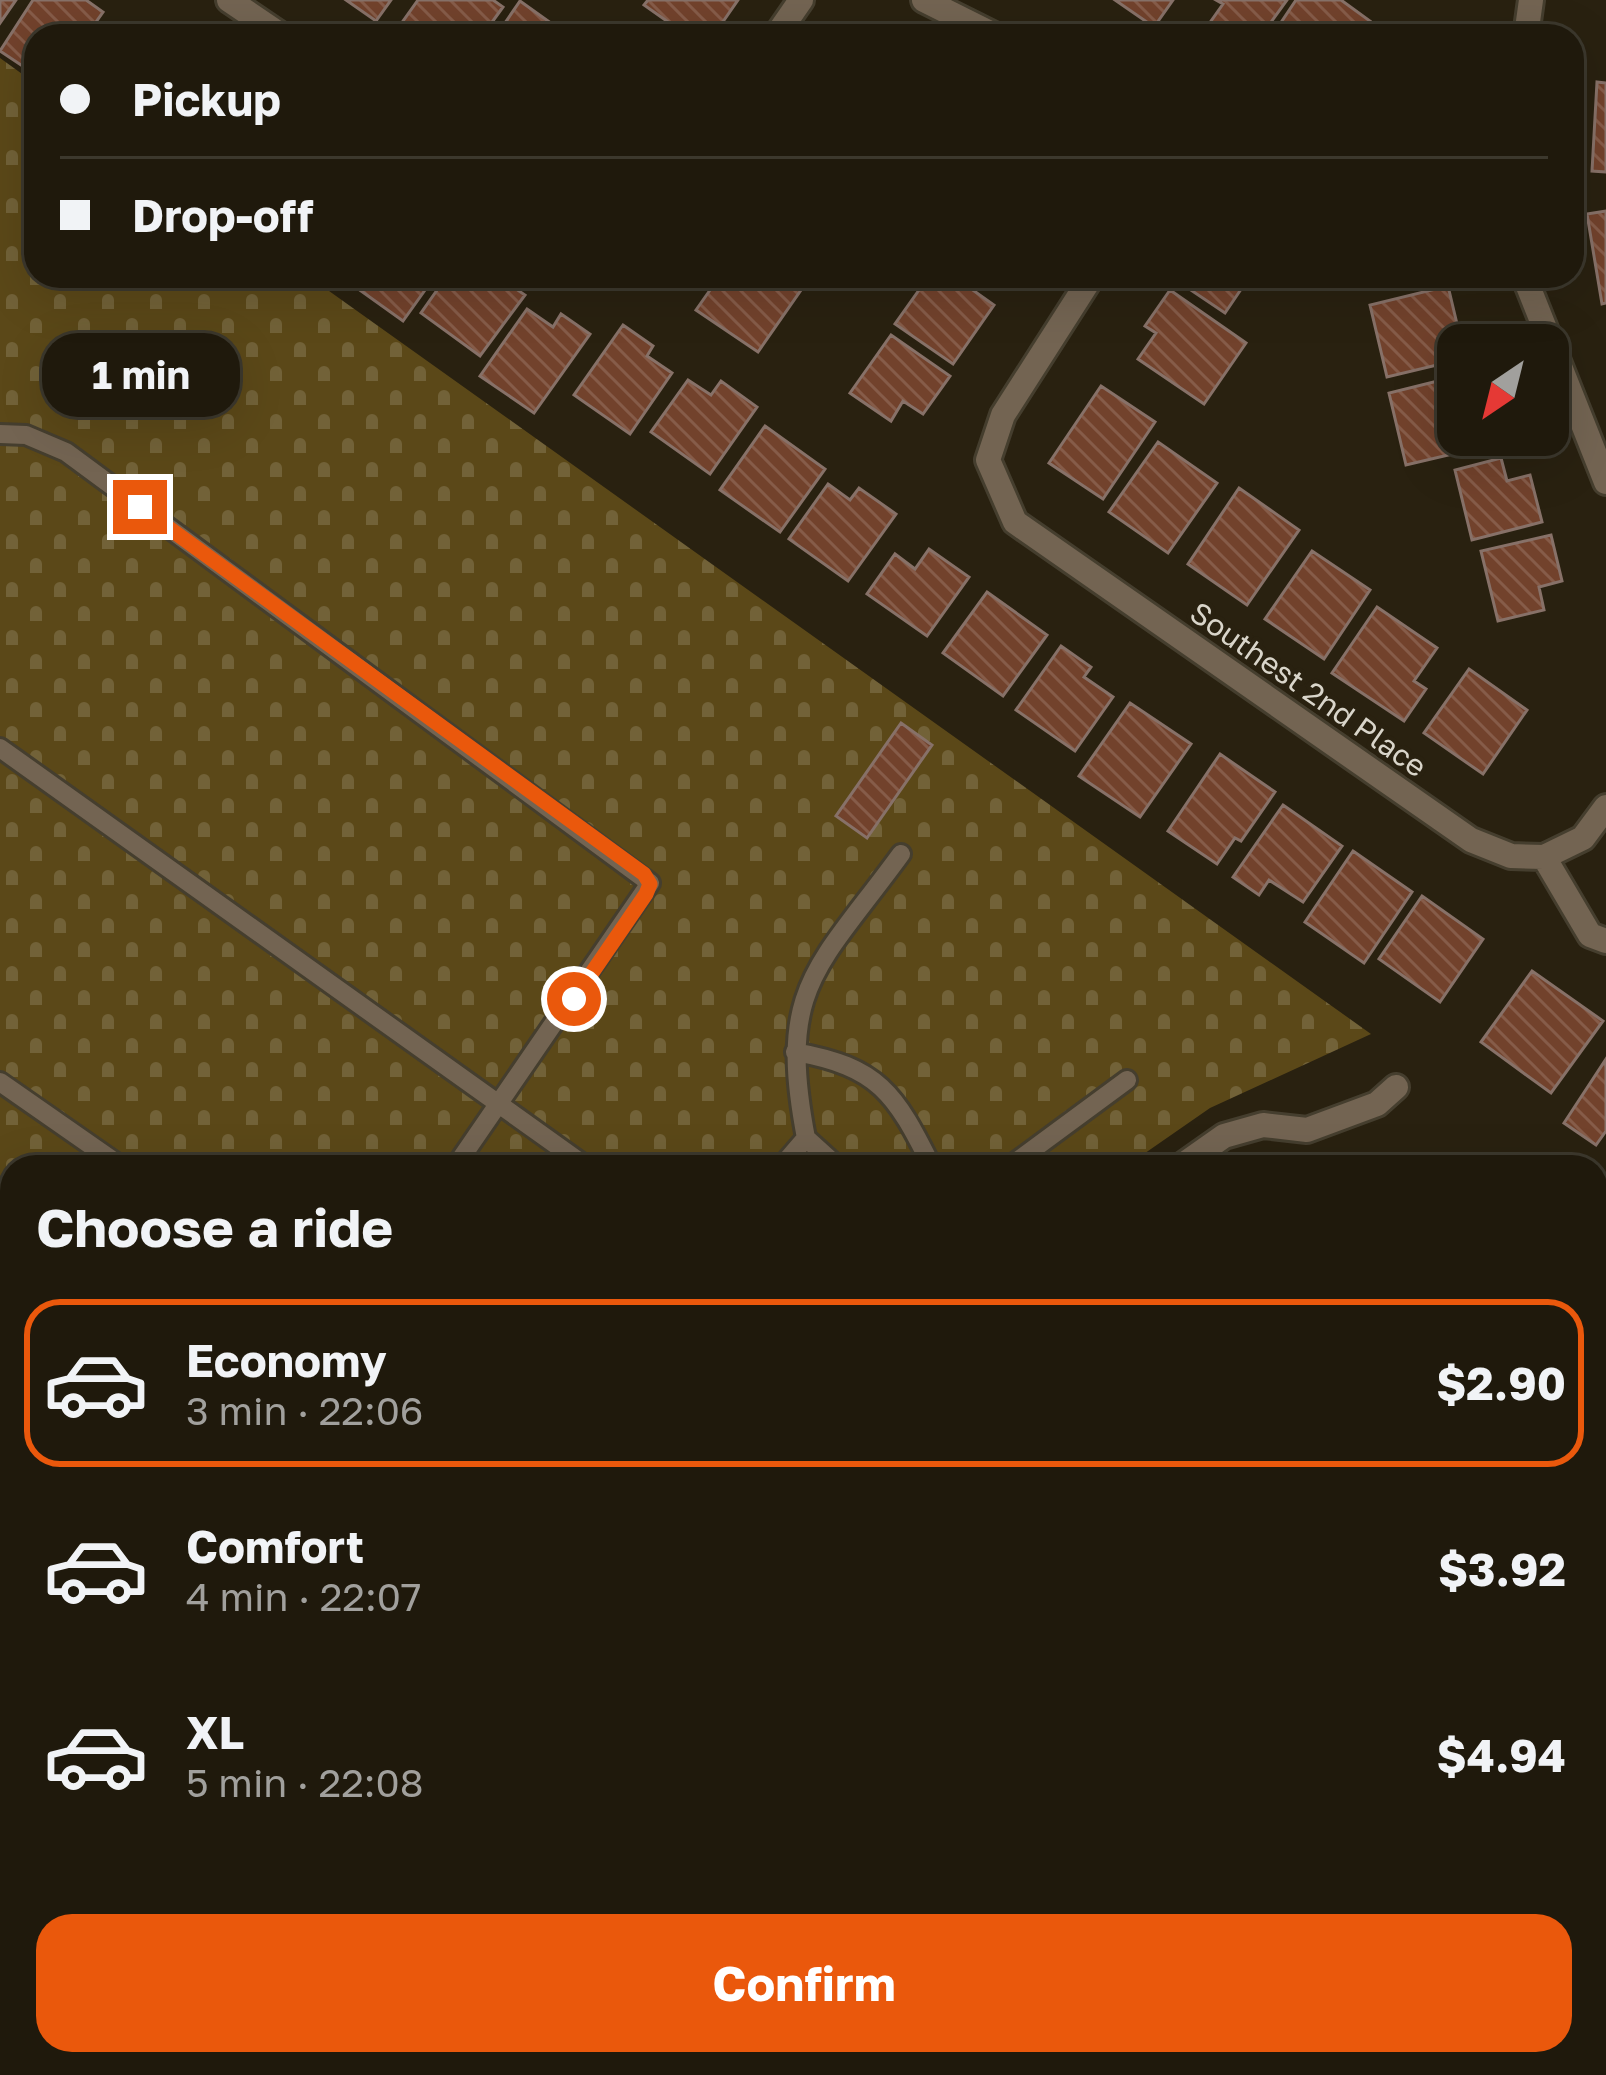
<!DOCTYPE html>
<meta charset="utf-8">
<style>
:root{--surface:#1f190c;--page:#2c261a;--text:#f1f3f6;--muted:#a1a09d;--line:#3c382d;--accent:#ea580c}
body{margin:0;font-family:"Golos Text",sans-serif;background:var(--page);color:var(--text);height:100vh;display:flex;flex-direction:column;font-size:45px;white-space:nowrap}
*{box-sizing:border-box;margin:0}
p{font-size:39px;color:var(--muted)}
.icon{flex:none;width:66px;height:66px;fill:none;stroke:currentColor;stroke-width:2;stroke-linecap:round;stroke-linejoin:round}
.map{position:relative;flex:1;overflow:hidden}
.drawer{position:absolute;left:0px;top:1155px;width:1608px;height:921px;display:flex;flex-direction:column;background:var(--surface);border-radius:36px 36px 0 0;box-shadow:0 12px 48px #0002,0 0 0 3px var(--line)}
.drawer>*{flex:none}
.banner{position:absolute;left:24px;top:24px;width:1560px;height:264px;border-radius:36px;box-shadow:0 12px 48px #0002,0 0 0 3px var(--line);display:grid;align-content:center;height:264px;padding:0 36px;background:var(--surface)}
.needle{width:78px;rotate:215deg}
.tools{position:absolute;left:1437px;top:324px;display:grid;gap:24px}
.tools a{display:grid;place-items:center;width:132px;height:132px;border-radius:24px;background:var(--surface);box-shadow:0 12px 48px #0002,0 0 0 3px var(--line);font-size:60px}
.end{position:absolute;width:54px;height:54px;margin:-27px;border:15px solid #ea580c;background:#fff;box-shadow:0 0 0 6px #fff}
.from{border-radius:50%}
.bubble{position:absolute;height:84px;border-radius:36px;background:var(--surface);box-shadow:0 12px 48px #0002,0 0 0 3px var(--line);font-size:39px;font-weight:700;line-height:84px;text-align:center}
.banner b{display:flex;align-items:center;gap:42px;height:114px;font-size:45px}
.banner b+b{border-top:3px solid var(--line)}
.banner i{width:30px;height:30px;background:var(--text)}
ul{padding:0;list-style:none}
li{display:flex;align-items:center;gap:36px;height:168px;margin:0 24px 18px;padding:0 12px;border:6px solid transparent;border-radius:36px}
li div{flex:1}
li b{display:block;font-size:45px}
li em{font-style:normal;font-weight:700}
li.selected{border-color:var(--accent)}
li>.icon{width:108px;height:108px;stroke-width:1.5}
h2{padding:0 36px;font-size:54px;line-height:144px}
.button{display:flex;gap:24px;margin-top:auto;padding:24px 36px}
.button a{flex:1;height:138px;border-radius:36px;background:var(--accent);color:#fff;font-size:48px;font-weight:700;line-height:138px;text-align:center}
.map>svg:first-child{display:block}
.forest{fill:url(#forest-crowns)}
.cemetery{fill:url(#cemetery-stones)}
.building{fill:url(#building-back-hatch);stroke:#877168;stroke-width:3}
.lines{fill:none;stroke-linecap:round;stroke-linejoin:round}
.lane-casing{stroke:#453e2e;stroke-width:24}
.street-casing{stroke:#453e2e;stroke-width:30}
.lane{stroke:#736452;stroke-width:18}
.street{stroke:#736452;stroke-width:24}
.route{stroke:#ea580c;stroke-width:15}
.labels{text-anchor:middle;stroke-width:9;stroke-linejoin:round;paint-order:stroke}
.street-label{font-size:30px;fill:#d9d5ca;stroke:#292110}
</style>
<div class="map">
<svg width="1606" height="2075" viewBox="0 0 1606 2075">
<defs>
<pattern id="forest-crowns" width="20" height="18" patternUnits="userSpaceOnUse" patternTransform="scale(3)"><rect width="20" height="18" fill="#5b4818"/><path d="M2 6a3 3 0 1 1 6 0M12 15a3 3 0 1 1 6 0" fill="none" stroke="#726238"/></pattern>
<pattern id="cemetery-stones" width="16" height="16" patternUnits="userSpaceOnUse" patternTransform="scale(3)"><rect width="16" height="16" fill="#5b4818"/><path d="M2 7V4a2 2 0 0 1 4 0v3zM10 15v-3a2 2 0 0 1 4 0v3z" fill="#726238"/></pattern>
<pattern id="building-back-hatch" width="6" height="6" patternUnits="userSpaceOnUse" patternTransform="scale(3)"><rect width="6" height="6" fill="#72422c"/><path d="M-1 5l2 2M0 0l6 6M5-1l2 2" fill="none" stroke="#865c49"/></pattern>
</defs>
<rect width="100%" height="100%" fill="#292110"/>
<path class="forest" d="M12,1811V2064H216L191,2075H0V1823Z"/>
<path class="cemetery" d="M0,58L36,84V276H308L1371,1034L1210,1108L1125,1167H12V1234L0,1225Z"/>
<path class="building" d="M0,0H16L0,23Z
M33,0H86L103,12L86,36H36V75L0,51Z
M346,0H391L376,21Z
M418,0H493L503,7L482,36H418L401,24Z
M648,0H738L713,36H688L644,5Z
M1115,0H1173L1154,27Z
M1216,0H1287L1261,36H1225L1209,24L1223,4Z
M1296,0H1341L1370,21L1360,36H1272Z
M520,1L569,36H496Z
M1597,82L1606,83V172L1592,171Z
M1606,211V303L1602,304L1587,214Z
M354,276H435L403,321L350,283Z
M447,276H497L525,295L480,356L421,313Z
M720,276H782L801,290L758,352L696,310Z
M929,276H953L994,305L953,364L895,324Z
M1170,276H1250L1225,313Z
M1448,286L1462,345L1458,360L1387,377L1370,305Z
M1170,290L1246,343L1204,404L1138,359L1156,333L1145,326Z
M527,309L553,327L561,314L590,334L534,413L480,376Z
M623,325L653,346L647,356L672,373L630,434L574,395Z
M891,335L950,376L923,414L903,401L891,421L850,393Z
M1458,376V435H1498L1499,443L1406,465L1389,393Z
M688,380L711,395L721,381L757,407L710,474L651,432Z
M1101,386L1155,422L1103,499L1049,463Z
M765,426L825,469L780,532L720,490Z
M1158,442L1217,483L1168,553L1109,512Z
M1501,458L1507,481L1530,475L1542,522L1472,540L1455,470Z
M828,484L850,500L859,488L896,514L848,581L789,539Z
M1239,488L1299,530L1247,605L1188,564Z
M1551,535L1562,581L1539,587L1544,610L1498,621L1481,551Z
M929,549L969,577L927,636L867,594L895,554L915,569Z
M1312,551L1370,590L1324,659L1265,619Z
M987,592L1047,635L1003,696L943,653Z
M1377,607L1437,648L1414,681L1426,689L1404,721L1332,673Z
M1061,646L1091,667L1084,677L1113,697L1075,751L1016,710Z
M1469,669L1527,710L1483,774L1424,733Z
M1130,703L1191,744L1140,817L1079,776Z
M901,723L932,745L867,838L836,816Z
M1220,754L1275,792L1241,841L1235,838L1217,864L1168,831Z
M1283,805L1342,846L1303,902L1269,880L1259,895L1233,877Z
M1353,851L1412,892L1364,963L1305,922Z
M1422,896L1483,939L1440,1002L1379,959Z
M1532,971L1603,1021L1551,1093L1481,1042Z
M1606,1059V1131L1596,1145L1564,1123Z
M1596,1294L1606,1301V1372L1596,1365Z
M1596,1823L1606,1829V1900L1598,1911Z
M627,2064H706L700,2075H646Z
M895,2064H956L952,2075H897Z
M1154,2064H1209L1202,2075H1146Z
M1406,2064H1472L1463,2075H1398Z"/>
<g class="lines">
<defs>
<path id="lane" d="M0,434L26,435L66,452L650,883L455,1167
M0,748L587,1167
M795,1052C879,1067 895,1093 932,1167
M0,1082L122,1167
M806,1138L838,1167
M781,1167L806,1138C777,987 817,969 901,854
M1009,1167L1127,1080"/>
<path id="street" d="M229,0L282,36
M924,0L996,36
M776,36L801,0
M1526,36L1531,0
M1092,276L1003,415L988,460L1015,522L1471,840L1511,856L1544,857L1590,935L1606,941
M1524,276L1606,482
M1544,857L1583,838L1606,807
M1180,1167L1224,1136L1263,1125L1307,1130L1377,1104L1396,1087
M1596,1462L1606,1469
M1596,1681L1606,1667
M369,2075L393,2064
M827,2075L829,2064
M1315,2075L1322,2064"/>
</defs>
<use href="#lane" class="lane-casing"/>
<use href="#street" class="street-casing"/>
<use href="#lane" class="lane"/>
<use href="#street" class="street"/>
</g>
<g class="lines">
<path class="route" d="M140,507L644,874L650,884L646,894L574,999"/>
</g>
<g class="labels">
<g class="street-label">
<text transform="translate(1308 690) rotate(35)" y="10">Southest 2nd Place</text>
</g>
</g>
</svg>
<div class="tools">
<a><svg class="needle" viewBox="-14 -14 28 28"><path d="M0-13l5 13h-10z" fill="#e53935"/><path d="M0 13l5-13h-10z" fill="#a1a09d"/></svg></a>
</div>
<i class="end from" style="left:574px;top:999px"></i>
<i class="end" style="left:140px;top:507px"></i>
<div class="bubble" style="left:42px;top:333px;width:198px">1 min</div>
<div class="banner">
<b><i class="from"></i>Pickup</b>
<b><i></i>Drop-off</b>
</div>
<section class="drawer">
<h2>Choose a ride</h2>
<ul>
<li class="selected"><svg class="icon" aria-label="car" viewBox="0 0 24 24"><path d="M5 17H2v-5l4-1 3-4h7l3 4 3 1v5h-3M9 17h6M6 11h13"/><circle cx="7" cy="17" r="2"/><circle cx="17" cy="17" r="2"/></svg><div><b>Economy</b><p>3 min · 22:06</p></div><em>$2.90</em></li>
<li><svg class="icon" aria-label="car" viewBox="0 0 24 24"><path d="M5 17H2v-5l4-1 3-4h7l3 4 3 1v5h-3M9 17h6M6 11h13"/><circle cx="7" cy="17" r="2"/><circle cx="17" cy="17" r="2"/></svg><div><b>Comfort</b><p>4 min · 22:07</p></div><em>$3.92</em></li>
<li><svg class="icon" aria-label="car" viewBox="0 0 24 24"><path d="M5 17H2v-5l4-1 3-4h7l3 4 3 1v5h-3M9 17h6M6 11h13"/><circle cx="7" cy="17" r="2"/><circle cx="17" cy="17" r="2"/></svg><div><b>XL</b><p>5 min · 22:08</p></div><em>$4.94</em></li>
</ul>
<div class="button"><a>Confirm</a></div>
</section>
</div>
